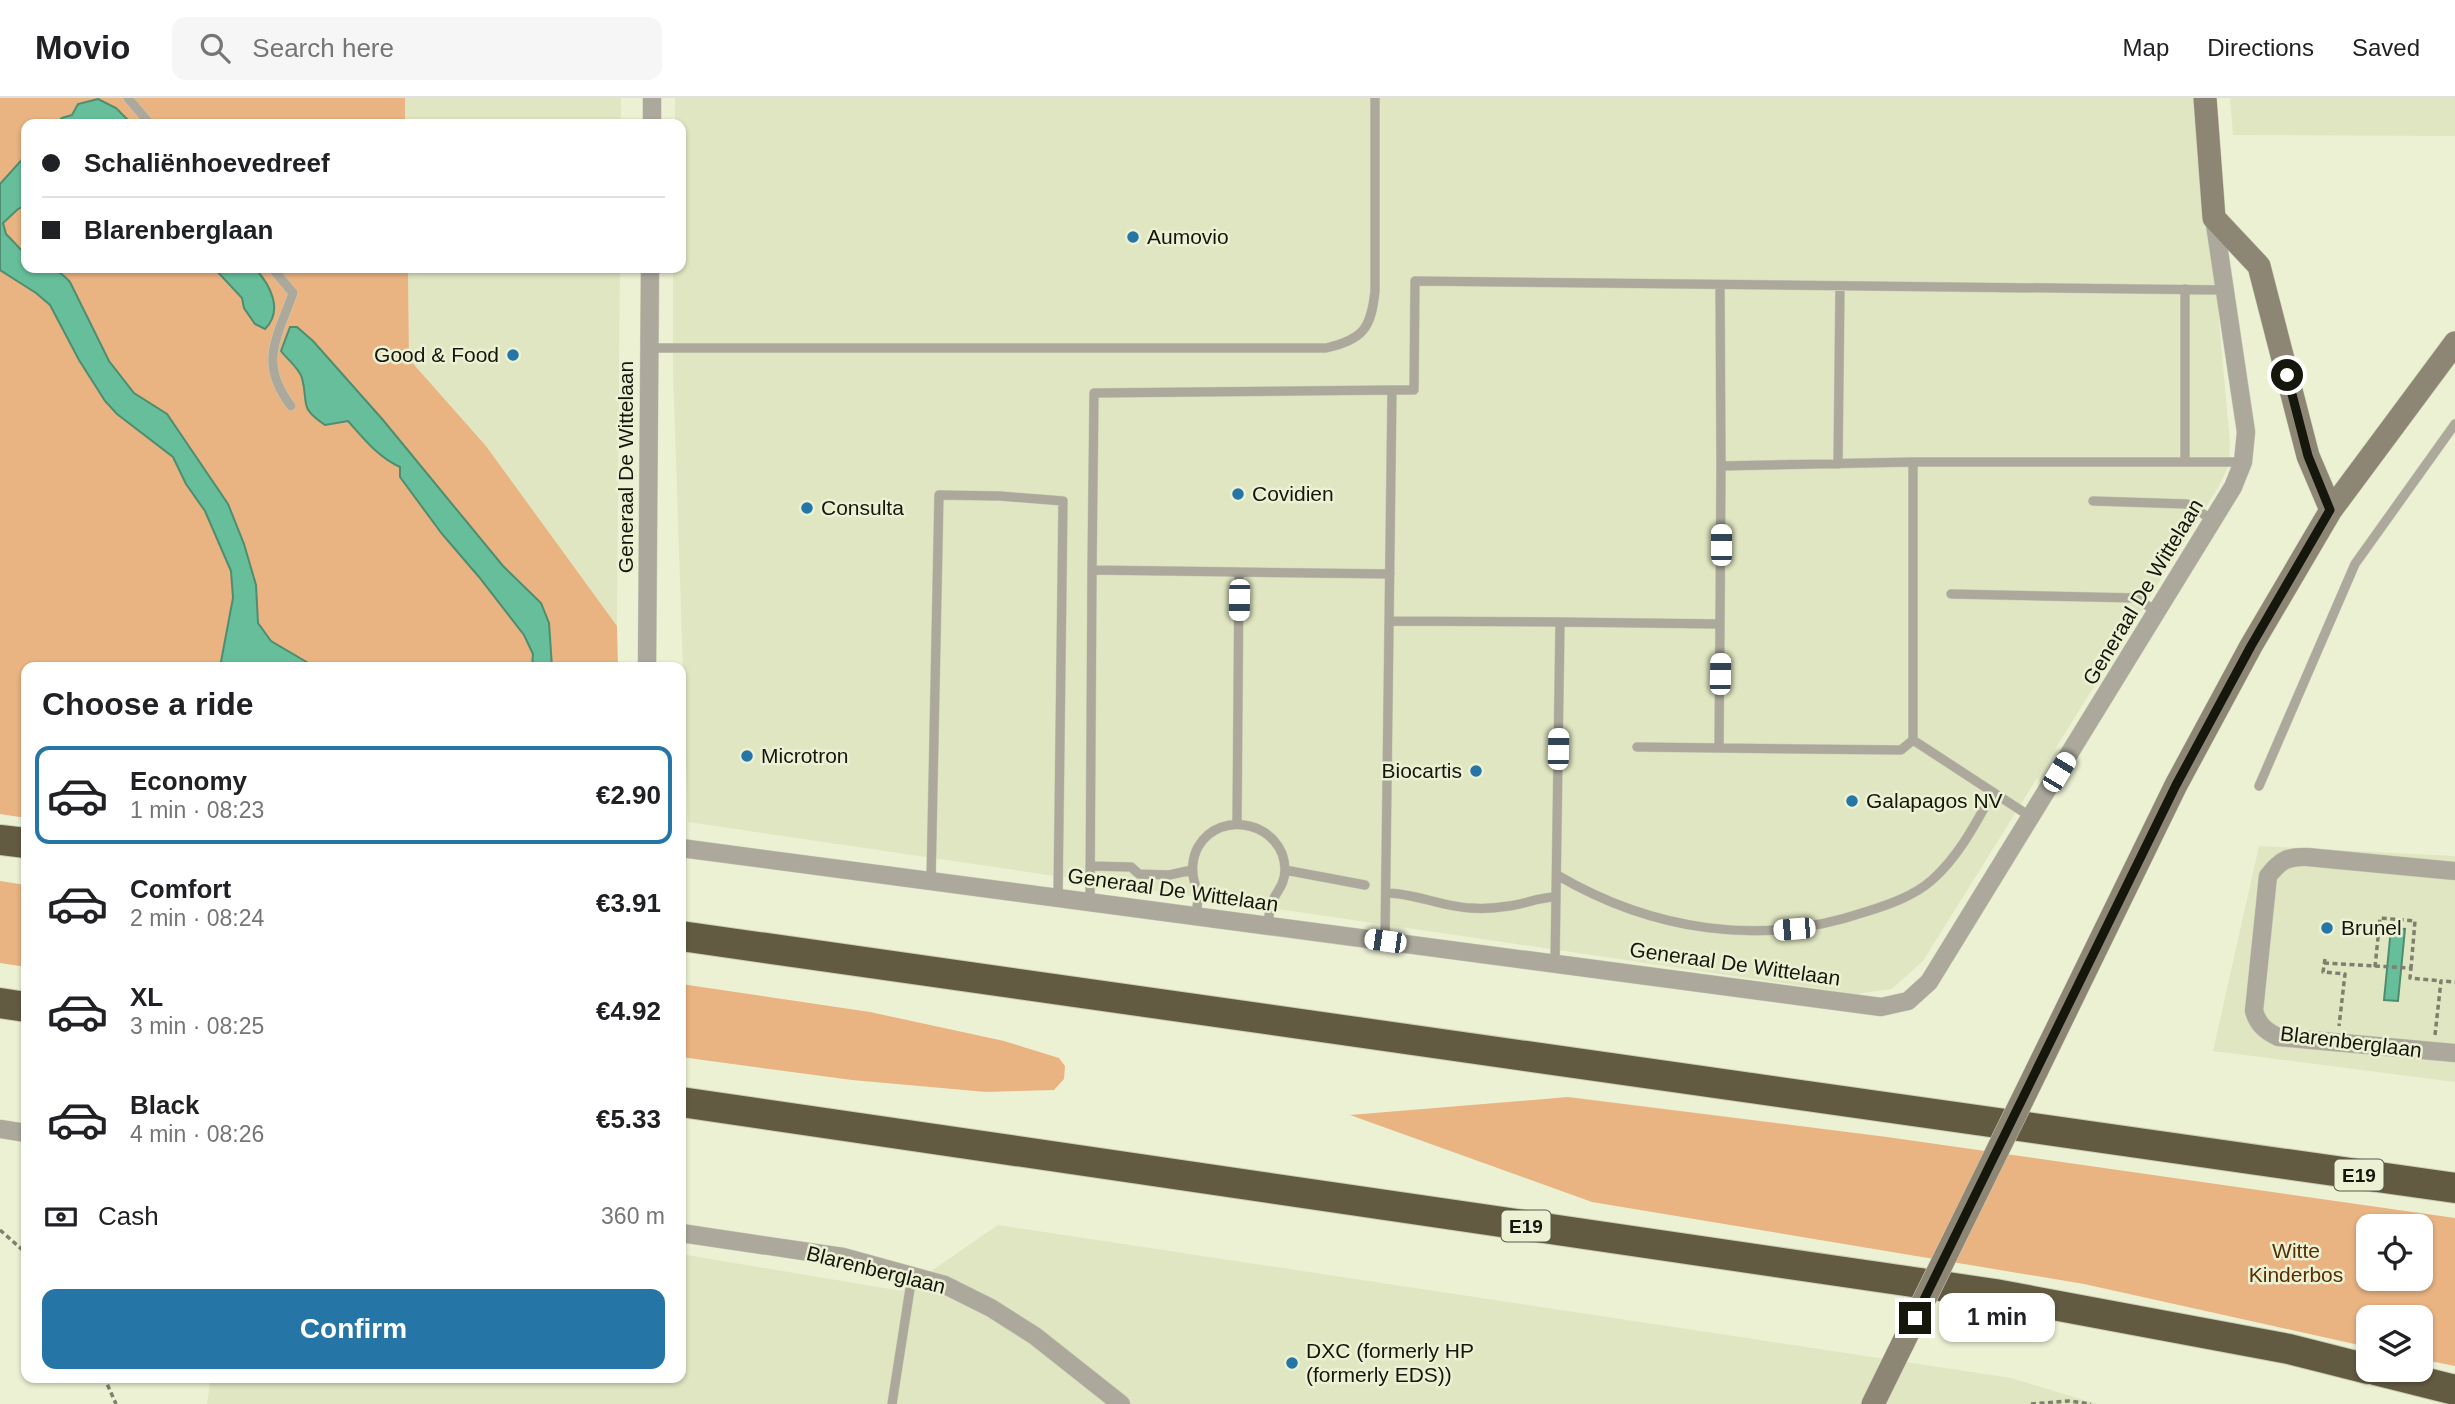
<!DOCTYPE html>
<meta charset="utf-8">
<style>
:root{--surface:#fff;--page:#f6f6f6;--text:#202124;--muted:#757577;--line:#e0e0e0;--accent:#2575a6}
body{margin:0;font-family:Arial,sans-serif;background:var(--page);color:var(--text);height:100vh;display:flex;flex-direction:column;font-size:26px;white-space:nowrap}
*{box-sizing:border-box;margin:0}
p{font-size:23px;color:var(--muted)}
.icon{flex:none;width:38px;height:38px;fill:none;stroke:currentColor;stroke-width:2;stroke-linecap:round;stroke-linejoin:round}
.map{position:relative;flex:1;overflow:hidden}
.drawer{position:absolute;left:21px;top:564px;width:665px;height:721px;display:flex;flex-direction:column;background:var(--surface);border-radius:14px;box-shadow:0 2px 5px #0004}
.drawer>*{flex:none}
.top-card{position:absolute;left:21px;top:21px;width:665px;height:154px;border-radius:14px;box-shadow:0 2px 5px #0004;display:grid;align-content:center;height:154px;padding:0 21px;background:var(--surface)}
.buttons{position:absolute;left:2356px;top:1116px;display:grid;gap:14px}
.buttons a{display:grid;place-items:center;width:77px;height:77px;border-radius:14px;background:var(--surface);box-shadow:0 2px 5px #0004;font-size:35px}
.end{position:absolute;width:32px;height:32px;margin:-16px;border:9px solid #15170d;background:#fff;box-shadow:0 0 0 4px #fff}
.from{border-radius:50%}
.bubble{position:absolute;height:49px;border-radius:14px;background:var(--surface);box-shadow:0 2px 5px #0004;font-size:23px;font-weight:700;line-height:49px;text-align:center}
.car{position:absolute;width:21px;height:42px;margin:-21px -10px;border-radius:9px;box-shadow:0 0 5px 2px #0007;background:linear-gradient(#fff 24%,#345 0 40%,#fff 0 76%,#345 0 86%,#fff 0)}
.top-card b{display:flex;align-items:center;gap:24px;height:66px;font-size:26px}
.top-card b+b{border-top:2px solid var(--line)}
.top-card i{width:18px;height:18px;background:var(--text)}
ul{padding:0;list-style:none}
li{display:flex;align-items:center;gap:21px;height:98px;margin:0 14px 10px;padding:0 7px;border:4px solid transparent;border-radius:14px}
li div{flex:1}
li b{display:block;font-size:26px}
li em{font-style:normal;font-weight:700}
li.active{border-color:var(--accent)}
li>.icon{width:63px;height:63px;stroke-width:1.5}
h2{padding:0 21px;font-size:32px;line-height:84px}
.pay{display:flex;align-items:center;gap:18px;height:77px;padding:0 21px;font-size:26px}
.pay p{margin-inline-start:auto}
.button{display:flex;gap:14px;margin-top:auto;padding:14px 21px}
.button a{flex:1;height:80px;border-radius:14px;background:var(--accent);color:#fff;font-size:28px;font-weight:700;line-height:80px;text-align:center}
header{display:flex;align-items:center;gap:42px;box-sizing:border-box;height:98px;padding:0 35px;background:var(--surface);border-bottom:2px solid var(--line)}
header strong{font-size:33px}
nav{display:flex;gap:38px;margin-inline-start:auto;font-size:24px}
.search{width:490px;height:63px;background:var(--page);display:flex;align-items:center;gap:18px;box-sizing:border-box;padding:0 24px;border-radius:14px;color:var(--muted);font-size:26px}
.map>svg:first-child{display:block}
.built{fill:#e0e6c2}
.green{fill:#e9b382;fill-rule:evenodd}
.water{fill:#66bf9a;stroke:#4e8d70;stroke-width:2}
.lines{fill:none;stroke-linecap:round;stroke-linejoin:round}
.lane-casing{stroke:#caceb4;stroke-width:10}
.street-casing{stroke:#caceb4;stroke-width:19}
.secondary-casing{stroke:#caceb4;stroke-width:24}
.highway-casing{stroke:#caceb4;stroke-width:32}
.path{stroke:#7c806d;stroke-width:3.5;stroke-dasharray:5 3.5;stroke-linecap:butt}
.lane{stroke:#aca89c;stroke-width:9}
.street{stroke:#aca89c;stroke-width:18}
.secondary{stroke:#8d8675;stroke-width:23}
.highway{stroke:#635a42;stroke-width:30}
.secondary-bridge-casing{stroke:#caceb4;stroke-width:24;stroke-linecap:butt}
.secondary-bridge{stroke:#8d8675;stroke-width:23}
.route{stroke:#15170d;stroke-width:9}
.poi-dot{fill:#2575a6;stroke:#ecf1d4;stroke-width:2.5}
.labels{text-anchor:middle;stroke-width:5;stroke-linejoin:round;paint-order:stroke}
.shield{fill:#ecf1d4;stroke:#565849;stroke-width:2}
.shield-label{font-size:19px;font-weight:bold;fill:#15170d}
.poi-label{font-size:21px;fill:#15170d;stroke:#ecf1d4;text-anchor:start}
.street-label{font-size:21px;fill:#15170d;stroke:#ecf1d4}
.park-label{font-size:21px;fill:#552f00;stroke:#ecf1d4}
</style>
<header>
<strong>Movio</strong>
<div class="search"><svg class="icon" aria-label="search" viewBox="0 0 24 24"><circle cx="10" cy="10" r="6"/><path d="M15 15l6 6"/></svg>Search here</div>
<nav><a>Map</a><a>Directions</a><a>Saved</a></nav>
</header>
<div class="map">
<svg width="2455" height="1306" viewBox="0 0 2455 1306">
<rect width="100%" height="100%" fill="#ecf1d4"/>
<path class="built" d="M405,0H621V26H405Z
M675,0H2199L2230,345L2229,367L2219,388L1923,863L1892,891L1856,896L688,724L673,273V170H681V26H675Z
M2230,0H2455V38L2233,37Z
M408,170H620L617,528L486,348L409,261Z
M2259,748L2455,758V984L2213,953Z
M998,1127L2011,1280L2097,1306H207L211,1279H681V1156L902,1193Z"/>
<path class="green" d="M0,0H405V26H26V170H408L409,261L486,348L617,528L618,569H26V720L0,716Z
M0,783L26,787V869L0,865Z
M681,886L870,914L1004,943L1059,960L1065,968L1064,981L1054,992L986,994L852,982L681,959Z
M1568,999L1887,1039L2455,1120V1268L2420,1261V1220H2368V1249L2084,1186L1592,1104L1350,1017ZM2368,1129H2420V1181H2368Z"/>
<path class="water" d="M98,1L116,10L132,26H55L62,20L72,17L78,6Z
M26,57V107L18,111L3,125L6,136L26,157V170C47,170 55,167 70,184L109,263L134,295L167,316L228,406L244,446L256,487L258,525L271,543L315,569H220L233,500L231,473L205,413L186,386L173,359L117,316L105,303L79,262L50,207L36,195L0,172V86Z
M214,170H255C270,187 284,212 265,231L255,226L244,210L242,200Z
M290,229H297L313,243L383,322L503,468L541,505L549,525L552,569H532L533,556L524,537L479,479L442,436L400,379V369C378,359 364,341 348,323L325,327C298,309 309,306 302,280C299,270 287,261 281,253Z
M2391,830L2405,831L2398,903L2384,902Z"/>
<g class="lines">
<defs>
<path id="lane" d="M128,0L150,26
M272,170L293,195C277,240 258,265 291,308
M1720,187L1721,368
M649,250H1326C1363,241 1371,231 1375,193V0
M1913,364H2243
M2185,364V191
M1838,366L1840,188
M2093,403L2187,406L2213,422
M1092,472L1094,295L1392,292
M1951,496L2136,500L2157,514
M1390,523L1560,524L1555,866
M1560,524L1720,526L1719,650L1901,652L1913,642
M1720,526L1721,368L1913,364V642L2031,719
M1637,649L1719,650
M2259,688L2355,466L2455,326
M1237,726L1239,474L1390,476
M1090,768L1131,769L1139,776L1169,777L1192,772
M1285,772L1365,787
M1557,777C1651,832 1760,850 1865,814C1888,807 1914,798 1932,782C1959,758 1976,725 1993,694
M931,783L939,397L1000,398L1063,403L1058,800
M1386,795C1415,795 1442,809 1471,810C1483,811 1497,810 1509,808C1525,806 1539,799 1556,799
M1090,804L1092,472L1239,474
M1196,818C1196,811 1199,803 1198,796C1198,794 1195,789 1195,786C1191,774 1192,760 1198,749C1221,709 1284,726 1285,771C1285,788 1276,793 1271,806C1269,812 1269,821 1268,827
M1385,843L1392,292H1414L1415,183L2224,192
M892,1306L912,1178"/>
<path id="street" d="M652,26V0
M647,569L650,170
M681,750L1881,909L1908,903L1929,884L2233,389L2243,364L2246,334L2214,120
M2455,773L2307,759C2287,758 2280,763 2268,778L2254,913C2258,927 2266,933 2278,939L2455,955
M0,1031L26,1035
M681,1135L843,1159L945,1187L991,1210L1035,1238L1121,1306"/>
<path id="secondary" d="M2205,0L2214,120L2259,168L2308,358L2331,412
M2036,974L2176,687L2251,548L2331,412L2455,245
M1873,1306L1903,1245"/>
<path id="highway" d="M0,742L26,745
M681,838L2455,1090
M0,905L26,909
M681,1004L1995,1196L2289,1251L2368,1271
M2375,1272L2455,1292"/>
</defs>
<use href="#lane" class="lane-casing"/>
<use href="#street" class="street-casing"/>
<use href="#secondary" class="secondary-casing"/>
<use href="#highway" class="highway-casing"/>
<path class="path" d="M2325,861L2323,874L2345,876L2339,928
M2324,865L2411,870L2410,880L2441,883
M2375,869L2380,820L2415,823L2411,870
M2435,937L2441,883L2455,884
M0,1132L26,1155
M104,1279L116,1306
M2031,1306L2069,1303L2091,1306"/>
<use href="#lane" class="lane"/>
<use href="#street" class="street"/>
<use href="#secondary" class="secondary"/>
<use href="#highway" class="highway"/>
<defs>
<path id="secondary-bridge" d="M1903,1245L2036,974"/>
</defs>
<use href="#secondary-bridge" class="secondary-bridge-casing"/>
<use href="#secondary-bridge" class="secondary-bridge"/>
</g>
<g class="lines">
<path class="route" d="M1915,1220L2176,687L2251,548L2330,412L2308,358L2287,277"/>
</g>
<g class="poi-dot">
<circle cx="1133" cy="139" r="7"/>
<circle cx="513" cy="257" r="7"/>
<circle cx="1238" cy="396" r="7"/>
<circle cx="807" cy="410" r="7"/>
<circle cx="747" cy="658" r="7"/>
<circle cx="1476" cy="673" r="7"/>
<circle cx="1852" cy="703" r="7"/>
<circle cx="2327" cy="830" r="7"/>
<circle cx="1292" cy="1265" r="7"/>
</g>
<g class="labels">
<g class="shield">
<rect x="2334.5" y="1061.5" width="49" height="31" rx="5"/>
<rect x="1501.5" y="1112.5" width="49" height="31" rx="5"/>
</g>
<g class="shield-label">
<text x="2359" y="1084">E19</text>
<text x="1526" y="1135">E19</text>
</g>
<g class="poi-label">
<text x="1147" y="146">Aumovio</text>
<text x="499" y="264" text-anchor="end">Good &amp; Food</text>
<text x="1252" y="403">Covidien</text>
<text x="821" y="417">Consulta</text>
<text x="761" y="665">Microtron</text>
<text x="1462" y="680" text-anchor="end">Biocartis</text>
<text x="1866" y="710">Galapagos NV</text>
<text x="2341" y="837">Brunel</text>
<text x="1306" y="1260">DXC (formerly HP<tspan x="1306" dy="24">(formerly EDS))</tspan></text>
</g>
<g class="street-label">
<text transform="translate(626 369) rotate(-90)" y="7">Generaal De Wittelaan</text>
<text transform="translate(2143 494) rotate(-59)" y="7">Generaal De Wittelaan</text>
<text transform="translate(1173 792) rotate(8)" y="7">Generaal De Wittelaan</text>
<text transform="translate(1735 866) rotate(8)" y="7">Generaal De Wittelaan</text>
<text transform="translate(2351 944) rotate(7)" y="7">Blarenberglaan</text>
<text transform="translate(876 1172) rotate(14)" y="7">Blarenberglaan</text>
</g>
<g class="park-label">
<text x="2296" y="1160">Witte<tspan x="2296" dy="24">Kinderbos</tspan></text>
</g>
</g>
</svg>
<div class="buttons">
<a><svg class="icon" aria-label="locate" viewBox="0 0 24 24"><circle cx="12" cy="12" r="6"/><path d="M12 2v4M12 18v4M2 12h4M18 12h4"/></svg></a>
<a><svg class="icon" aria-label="layers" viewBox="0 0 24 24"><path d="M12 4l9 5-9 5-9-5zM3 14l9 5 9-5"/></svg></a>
</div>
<i class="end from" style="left:2287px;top:277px"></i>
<i class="end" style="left:1915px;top:1220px"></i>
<div class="bubble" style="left:1939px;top:1195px;width:116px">1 min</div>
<i class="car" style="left:1721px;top:447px;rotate:0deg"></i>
<i class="car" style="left:1239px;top:502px;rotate:181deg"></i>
<i class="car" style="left:1720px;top:576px;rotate:1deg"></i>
<i class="car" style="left:1558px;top:651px;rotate:1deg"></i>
<i class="car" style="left:2059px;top:674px;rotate:31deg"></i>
<i class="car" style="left:1794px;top:831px;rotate:265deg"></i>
<i class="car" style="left:1385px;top:843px;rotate:278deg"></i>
<div class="top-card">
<b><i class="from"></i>Schaliënhoevedreef</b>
<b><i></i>Blarenberglaan</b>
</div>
<section class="drawer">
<h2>Choose a ride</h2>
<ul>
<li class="active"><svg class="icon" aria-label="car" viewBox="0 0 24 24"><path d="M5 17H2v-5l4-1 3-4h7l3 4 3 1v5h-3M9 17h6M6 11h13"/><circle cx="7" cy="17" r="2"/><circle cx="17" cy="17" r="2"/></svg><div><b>Economy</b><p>1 min · 08:23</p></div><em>€2.90</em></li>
<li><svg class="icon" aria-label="car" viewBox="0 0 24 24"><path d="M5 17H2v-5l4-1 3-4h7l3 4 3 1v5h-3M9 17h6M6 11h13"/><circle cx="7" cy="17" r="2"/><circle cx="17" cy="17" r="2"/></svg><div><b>Comfort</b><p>2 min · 08:24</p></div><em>€3.91</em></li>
<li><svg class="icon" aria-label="car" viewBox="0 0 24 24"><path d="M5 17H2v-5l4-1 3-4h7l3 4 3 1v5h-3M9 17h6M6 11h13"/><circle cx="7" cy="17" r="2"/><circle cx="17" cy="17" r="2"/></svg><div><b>XL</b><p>3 min · 08:25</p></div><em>€4.92</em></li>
<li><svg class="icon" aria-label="car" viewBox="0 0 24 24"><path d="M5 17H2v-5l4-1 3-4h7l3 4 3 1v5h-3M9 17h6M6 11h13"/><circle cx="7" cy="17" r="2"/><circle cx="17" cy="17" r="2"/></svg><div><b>Black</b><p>4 min · 08:26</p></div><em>€5.33</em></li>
</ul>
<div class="pay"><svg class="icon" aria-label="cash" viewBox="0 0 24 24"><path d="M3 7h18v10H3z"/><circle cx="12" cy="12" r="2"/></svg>Cash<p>360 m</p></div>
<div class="button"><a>Confirm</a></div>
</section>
</div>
